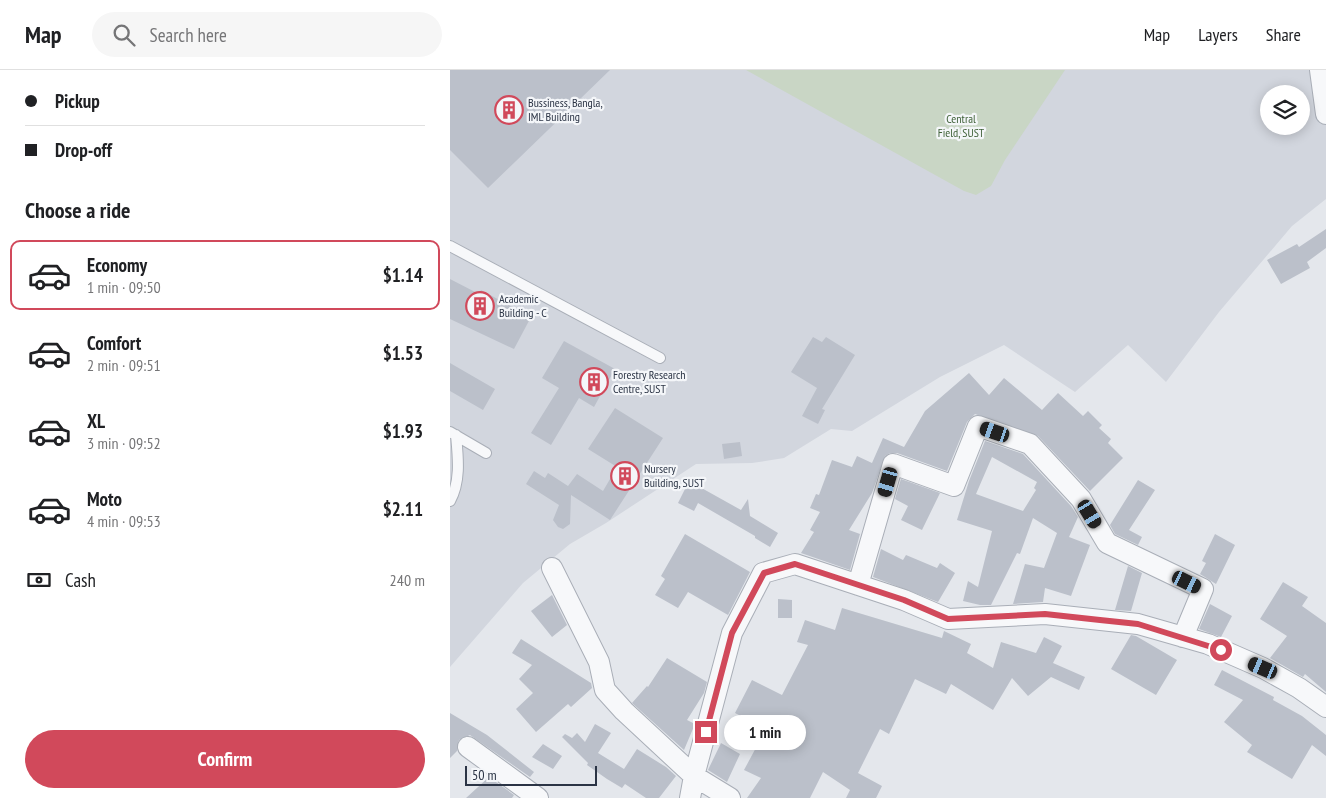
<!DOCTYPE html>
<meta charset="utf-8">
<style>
:root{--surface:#fff;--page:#f6f6f6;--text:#202124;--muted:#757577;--line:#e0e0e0;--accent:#d1495b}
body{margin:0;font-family:"PT Sans Narrow",sans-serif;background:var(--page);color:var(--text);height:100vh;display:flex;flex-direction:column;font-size:19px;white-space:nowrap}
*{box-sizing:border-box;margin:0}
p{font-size:16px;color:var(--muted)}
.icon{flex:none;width:28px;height:28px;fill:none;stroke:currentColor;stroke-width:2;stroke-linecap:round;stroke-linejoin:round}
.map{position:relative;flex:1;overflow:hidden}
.drawer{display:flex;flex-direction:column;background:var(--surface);width:450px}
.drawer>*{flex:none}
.guide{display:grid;align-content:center;height:110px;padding:0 25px;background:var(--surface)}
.buttons{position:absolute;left:810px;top:15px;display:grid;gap:10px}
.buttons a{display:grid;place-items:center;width:50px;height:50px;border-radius:50%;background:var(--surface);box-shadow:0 2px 12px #0003;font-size:25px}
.scale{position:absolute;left:15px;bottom:12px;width:132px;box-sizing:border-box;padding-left:5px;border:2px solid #2b3445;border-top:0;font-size:14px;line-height:18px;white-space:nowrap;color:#2b3445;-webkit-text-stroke:4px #f4f6f9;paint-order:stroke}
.end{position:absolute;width:22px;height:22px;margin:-11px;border:6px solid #d1495b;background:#fff;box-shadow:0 0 0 2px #fff}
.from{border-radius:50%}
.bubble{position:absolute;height:35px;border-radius:18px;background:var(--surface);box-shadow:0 2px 12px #0003;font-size:16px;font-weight:600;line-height:35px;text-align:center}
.car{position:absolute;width:15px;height:30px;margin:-15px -8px;border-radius:6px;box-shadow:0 0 4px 1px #0007;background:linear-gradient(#222 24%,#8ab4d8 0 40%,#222 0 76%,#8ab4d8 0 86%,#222 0)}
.guide b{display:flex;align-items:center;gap:18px;height:48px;font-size:19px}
.guide b+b{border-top:1px solid var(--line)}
.guide i{width:12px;height:12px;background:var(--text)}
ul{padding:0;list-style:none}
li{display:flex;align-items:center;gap:15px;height:70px;margin:0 10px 8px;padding:0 15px;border:2px solid transparent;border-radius:10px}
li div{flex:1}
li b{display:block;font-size:19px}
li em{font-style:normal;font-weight:600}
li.active{border-color:var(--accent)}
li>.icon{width:45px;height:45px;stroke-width:1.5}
h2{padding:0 25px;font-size:22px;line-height:60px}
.pay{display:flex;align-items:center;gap:12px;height:55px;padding:0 25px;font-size:19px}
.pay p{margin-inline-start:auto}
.primary-button{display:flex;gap:10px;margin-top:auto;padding:10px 25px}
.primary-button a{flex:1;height:58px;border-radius:30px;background:var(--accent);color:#fff;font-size:20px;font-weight:600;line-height:58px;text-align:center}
header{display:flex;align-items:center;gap:30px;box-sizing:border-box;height:70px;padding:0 25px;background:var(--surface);border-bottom:1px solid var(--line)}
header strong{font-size:24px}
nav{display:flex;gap:28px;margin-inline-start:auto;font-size:18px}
.search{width:350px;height:45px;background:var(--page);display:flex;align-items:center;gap:12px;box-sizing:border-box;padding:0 18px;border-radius:28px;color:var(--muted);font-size:19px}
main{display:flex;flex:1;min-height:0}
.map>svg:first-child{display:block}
.built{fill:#d2d6de;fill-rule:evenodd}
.green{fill:#c9d6c5}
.building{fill:#bbc0ca;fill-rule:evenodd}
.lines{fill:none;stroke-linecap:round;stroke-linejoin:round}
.lane-casing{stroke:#a9aeb7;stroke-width:12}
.street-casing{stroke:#a9aeb7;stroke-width:22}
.lane{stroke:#f7f8fa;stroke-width:10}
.street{stroke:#f7f8fa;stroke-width:20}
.route{stroke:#d1495b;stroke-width:6}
.labels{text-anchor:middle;stroke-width:4.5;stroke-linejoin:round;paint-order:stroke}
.poi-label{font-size:12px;fill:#2b3445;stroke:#f4f6f9;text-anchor:start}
.park-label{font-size:12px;fill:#3f6138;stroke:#f4f6f9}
</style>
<header>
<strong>Map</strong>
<div class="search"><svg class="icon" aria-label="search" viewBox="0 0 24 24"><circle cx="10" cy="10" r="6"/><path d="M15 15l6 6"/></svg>Search here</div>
<nav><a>Map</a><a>Layers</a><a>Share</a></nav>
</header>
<main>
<section class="drawer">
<div class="guide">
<b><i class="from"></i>Pickup</b>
<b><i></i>Drop-off</b>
</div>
<h2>Choose a ride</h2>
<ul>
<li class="active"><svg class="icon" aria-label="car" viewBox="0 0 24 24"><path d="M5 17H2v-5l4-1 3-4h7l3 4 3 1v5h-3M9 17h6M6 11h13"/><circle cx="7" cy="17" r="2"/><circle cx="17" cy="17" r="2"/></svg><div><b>Economy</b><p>1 min · 09:50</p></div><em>$1.14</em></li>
<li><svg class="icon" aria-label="car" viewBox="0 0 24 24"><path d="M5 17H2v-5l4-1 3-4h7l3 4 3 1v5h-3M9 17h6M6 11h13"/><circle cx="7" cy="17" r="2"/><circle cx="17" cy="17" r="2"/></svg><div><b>Comfort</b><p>2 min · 09:51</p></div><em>$1.53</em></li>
<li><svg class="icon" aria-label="car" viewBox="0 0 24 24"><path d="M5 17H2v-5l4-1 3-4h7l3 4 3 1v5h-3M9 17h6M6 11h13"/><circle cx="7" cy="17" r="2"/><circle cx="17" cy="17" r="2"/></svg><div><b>XL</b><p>3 min · 09:52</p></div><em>$1.93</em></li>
<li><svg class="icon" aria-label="car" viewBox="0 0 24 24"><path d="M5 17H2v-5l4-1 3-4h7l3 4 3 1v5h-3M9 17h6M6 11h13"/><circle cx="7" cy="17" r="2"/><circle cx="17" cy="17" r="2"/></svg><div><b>Moto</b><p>4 min · 09:53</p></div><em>$2.11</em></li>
</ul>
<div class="pay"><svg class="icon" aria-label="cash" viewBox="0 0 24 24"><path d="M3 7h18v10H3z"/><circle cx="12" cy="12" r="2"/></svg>Cash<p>240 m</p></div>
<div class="primary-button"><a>Confirm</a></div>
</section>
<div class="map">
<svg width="876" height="728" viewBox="0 0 876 728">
<rect width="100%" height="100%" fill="#e4e7ec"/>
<path class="built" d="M0,0H876V129L842,156L769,242L716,312L678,275L625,322L554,275L490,307L402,361L381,359L334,388L302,393L246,394L156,453L120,474L73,513L0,597ZM819,24H851V56H819Z"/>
<path class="green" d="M296,0H615L555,90L541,116L526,125L514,121Z"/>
<path class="building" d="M0,0H160L38,118L0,80Z
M876,159V178L857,192L860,198L831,214L817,190L847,174L849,177Z
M0,209L29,224L31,220L81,247L64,279L0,249Z
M363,267L372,272L376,267L405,285L372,339L375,340L368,354L352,346L367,318L341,302Z
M114,271L165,299L144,337L129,328L101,375L81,363L109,318L92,308Z
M0,293L45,319L33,340L0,321Z
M519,303L539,325L554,308L592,340L608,323L633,346L638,341L652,355L649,358L661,369L658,373L673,388L640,421L588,366L525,344L517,352L497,401L447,383H440L435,386L422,423L399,460L410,464L400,500L351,483L364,462L360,460L370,442L360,438L366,424L369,425L382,390L402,397L407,386L422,393L433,368L454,377L475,341Z
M165,338L213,368L160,450L121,425L120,454L113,459L108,457L103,450L109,435L76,414L84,401L95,408L98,403L118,416L127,404L153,421L167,397L138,379Z
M535,371L573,384L621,436L628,447L619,467L640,475L621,526L595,518L593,532L563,534L575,494L594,498L607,463L583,448L570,484L567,483L541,535H530L513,531L518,511L528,517L542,461L507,450L519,411ZM542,387L587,412L584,418L586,420L573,441L526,424Z
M290,372L292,386L274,389L272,374Z
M451,409L490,423L472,460L451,450L458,436L445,429Z
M688,410L705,420L679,460L692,467L688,475L665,464L660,455Z
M239,411L291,440L298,429L300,446L328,463L320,477L305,468V466L248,433L244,441L228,433Z
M235,464L300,502L278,545L238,522L228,538L205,525L215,509L211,506Z
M765,464L785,475L766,514L750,504L756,493L752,491Z
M431,479L453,490L456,485L487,498L490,493L505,503L488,532L423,507Z
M678,496L692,503L681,541L665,540Z
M833,512L858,527L852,536L876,553V622L855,604L853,607L820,588L837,566L810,549Z
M102,525L117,555L102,567L81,541Z
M328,529L342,530V548H328Z
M760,534L782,546L771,567L749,559Z
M392,538L492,568L494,561L521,574L517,583L543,598L551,572L586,583L594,567L612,576L603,593L635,607L629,620L601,607L578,626L562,608L543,640L501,614L496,624L465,609L439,664L430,659L408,703L432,716L426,728H396L400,720L373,702L360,728H297L311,708L294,700L316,659L285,643L302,610L332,625L358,575L347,572L355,550L385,560Z
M681,565L686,566L727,590L706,625L661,599Z
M71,569L141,613L142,618L121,637L118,634L86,662L66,639L83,623L69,609L82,595L62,583Z
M217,588L257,612L254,623L237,650L245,654L234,680L182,633L197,616L198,617Z
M772,600L824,627L823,630L852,646L876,665V686L862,675L842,709L797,682L802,675L774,652L793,630L764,615Z
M0,643L37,665L84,702L80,707L20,665L9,670L7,681L0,688Z
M145,654L161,663L148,683L174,699L187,679L216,697L226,706L209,728H196L175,714L172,718L157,709L137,695L138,693L112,667L115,664L122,668L127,663L135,672Z
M271,673L290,684L277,712L258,700Z
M93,674L112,686L103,699L82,687Z
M39,707L64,725L62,728H16Z"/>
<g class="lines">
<defs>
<path id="lane" d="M0,176L210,288
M0,362L36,383
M0,431C11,411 8,387 6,365"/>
<path id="street" d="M870,0L876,44
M102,498L149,592L155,620L174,641L244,706L280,728
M408,515L443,394L504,416L528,356L580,374L631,429L657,473L753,519L733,567
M18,677L88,728
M240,728L244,706L282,563L313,503L345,494L454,530L498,549L595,544L688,554L758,574L813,598L849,618L876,637"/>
</defs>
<use href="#lane" class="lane-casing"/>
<use href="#street" class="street-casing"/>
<use href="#lane" class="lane"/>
<use href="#street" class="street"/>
</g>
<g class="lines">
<path class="route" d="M256,662L282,563L314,503L345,494L454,530L498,549L595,544L650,550L688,554L771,580"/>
</g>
<defs>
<symbol id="building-ring" viewBox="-11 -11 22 22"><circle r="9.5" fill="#f4f6f9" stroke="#d1495b" stroke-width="1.5"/><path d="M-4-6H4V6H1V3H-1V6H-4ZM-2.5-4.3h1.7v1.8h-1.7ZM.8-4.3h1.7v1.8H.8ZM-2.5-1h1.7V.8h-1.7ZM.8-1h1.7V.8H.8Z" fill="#d1495b"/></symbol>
</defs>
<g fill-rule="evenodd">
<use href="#building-ring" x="43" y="24" width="32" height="32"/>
<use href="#building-ring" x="14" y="220" width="32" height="32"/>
<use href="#building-ring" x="128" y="296" width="32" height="32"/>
<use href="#building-ring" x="159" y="390" width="32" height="32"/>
</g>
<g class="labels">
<g class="poi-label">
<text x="78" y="37">Bussiness, Bangla,<tspan x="78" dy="14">IML Building</tspan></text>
<text x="49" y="233">Academic<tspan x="49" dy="14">Building - C</tspan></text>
<text x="163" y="309">Forestry Research<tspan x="163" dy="14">Centre, SUST</tspan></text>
<text x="194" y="403">Nursery<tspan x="194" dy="14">Building, SUST</tspan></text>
</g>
<g class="park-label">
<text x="511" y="53">Central<tspan x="511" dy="14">Field, SUST</tspan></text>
</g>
</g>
</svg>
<div class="buttons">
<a><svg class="icon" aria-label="layers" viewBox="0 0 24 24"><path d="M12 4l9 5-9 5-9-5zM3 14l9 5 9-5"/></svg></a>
</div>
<div class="scale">50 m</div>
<i class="end from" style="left:771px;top:580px"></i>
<i class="end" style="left:256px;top:662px"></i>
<div class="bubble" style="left:274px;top:645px;width:82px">1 min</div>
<i class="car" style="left:545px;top:362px;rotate:289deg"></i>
<i class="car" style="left:438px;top:412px;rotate:196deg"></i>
<i class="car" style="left:640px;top:444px;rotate:149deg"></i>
<i class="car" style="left:737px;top:512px;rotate:116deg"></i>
<i class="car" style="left:813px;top:598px;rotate:293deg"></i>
</div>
</main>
